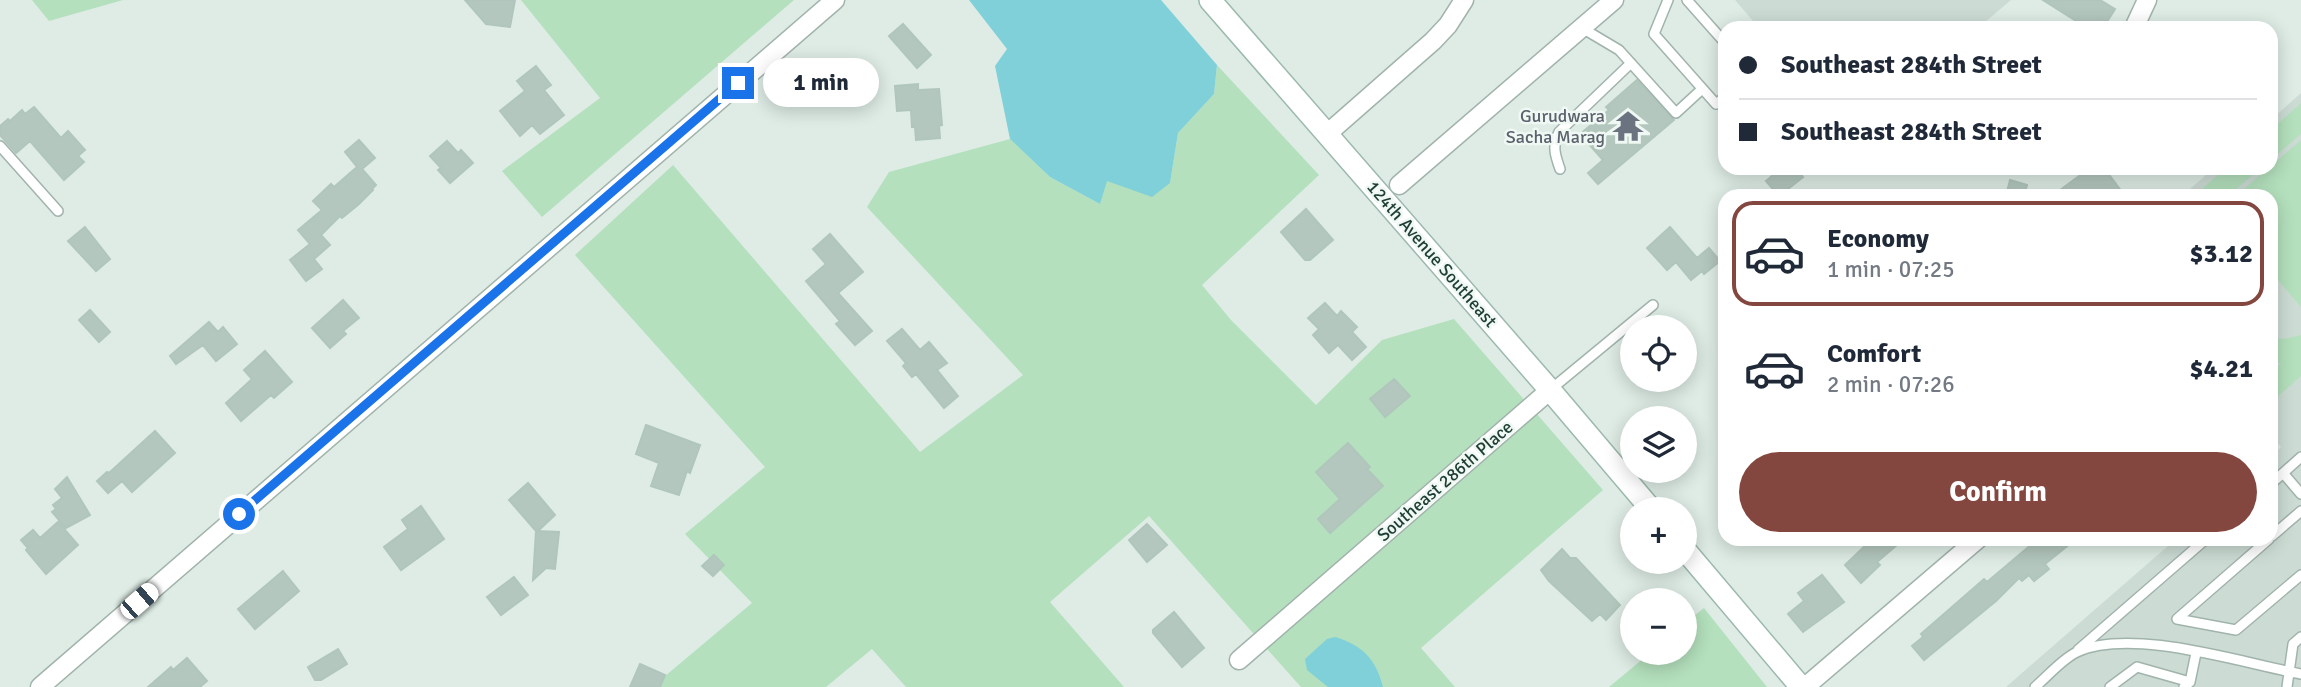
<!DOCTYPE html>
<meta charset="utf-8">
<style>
:root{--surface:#fff;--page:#f6f6f7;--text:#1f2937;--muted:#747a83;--line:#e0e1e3;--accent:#84473f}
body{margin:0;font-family:Signika,sans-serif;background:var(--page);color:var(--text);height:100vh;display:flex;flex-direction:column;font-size:26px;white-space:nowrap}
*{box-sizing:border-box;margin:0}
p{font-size:23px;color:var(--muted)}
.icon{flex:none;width:38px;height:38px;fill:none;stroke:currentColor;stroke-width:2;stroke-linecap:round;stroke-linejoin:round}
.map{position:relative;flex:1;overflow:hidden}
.drawer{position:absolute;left:1718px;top:189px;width:560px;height:357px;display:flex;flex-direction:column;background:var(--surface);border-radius:21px;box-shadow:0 4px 18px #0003}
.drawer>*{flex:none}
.guide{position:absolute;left:1718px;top:21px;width:560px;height:154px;border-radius:21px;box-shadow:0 4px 18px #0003;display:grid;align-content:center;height:154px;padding:0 21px;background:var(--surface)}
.controls{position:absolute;left:1620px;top:315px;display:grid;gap:14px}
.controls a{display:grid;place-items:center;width:77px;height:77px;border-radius:50%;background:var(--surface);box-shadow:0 4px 18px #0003;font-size:35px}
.end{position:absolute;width:32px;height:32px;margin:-16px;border:9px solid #1a73e8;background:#fff;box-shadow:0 0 0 4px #fff}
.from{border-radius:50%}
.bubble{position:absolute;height:49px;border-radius:24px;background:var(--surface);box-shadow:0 4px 18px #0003;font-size:23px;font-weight:800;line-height:49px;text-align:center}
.car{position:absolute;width:21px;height:42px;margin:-21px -10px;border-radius:9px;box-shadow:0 0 5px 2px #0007;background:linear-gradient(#fff 24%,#345 0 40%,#fff 0 76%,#345 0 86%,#fff 0)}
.guide b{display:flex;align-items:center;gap:24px;height:66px;font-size:26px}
.guide b+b{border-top:2px solid var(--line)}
.guide i{width:18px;height:18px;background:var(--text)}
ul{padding:12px 0 0;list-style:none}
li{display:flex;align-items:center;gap:21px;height:105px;margin:0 14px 10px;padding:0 7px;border:4px solid transparent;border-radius:21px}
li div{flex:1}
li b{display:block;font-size:26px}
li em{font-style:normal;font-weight:800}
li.selected{border-color:var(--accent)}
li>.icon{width:63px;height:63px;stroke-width:1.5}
.button{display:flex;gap:14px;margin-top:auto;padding:14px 21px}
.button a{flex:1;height:80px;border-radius:42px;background:var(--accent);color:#fff;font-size:28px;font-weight:800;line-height:80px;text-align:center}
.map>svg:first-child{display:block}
.built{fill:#ccdcd4}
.green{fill:#b4e0bd}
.water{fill:#7fd0d8}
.building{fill:#b3c7be;stroke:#b0c6bc;stroke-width:2}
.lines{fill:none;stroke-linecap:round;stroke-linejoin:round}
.lane-casing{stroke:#a1b4ac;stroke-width:12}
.street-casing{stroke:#a1b4ac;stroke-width:21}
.secondary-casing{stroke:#9cb9ad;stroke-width:24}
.lane{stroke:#fff;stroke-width:9}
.street{stroke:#fff;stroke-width:18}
.secondary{stroke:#fff;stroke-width:21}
.route{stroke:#1a73e8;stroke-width:9}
.labels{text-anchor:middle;stroke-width:5;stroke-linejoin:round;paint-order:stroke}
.worship-label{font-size:18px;fill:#5b616d;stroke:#eff8f3;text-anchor:end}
.street-label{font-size:18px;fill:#1e3d33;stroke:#eff8f3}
</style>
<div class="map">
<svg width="2301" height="687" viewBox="0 0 2301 687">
<rect width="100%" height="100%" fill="#deece5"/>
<path class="built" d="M1735,0H2011L1978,28H1759Z
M2301,93V687H2006L2176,539H2272V456L2281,447L2272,436V196H2182L2214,168H2272V119Z"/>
<path class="green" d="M32,0H123L49,21Z
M521,0H794L542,217L502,171L600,98Z
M1217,65L1319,175L1202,285L1231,320L1316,405L1382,340L1454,319L1603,490L1421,648L1455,687H1301L1149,516L1050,602L1124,687H906L872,649L826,687H652L752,603L685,534L765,467L575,255L673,165L920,452L1023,375L867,207L889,172L1010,139L1050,177L1100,204L1106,181L1170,183L1178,133L1214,94Z
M2301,103V134L2272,159V129Z
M2301,140V307L2272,273V196H2236L2268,168H2272V165Z
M2226,168H2261L2228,196H2197L2203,188Z
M2301,335V376L2276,398L2272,393V371L2281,363L2272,362V338L2284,339Z
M1704,608L1767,687H1609L1650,653H1685V623Z"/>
<path class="water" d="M969,0H1161L1217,65L1214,94L1178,133L1170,183L1152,197L1107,181L1100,204L1050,177L1010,139L995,66L1007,49Z
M1335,637C1362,645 1376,659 1383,687H1328L1307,670L1305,659L1327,639Z"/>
<path class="building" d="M465,0H515L510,27L486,24Z
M2043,0H2100L2115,9L2105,25L2098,20L2093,28H2071L2076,21Z
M903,24L931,55L917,68L889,36Z
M536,66L551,85L544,90L564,115L540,134L532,125L520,136L500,111L525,91L517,81Z
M1637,80L1674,120L1598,184L1588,173L1603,160L1580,134L1609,110L1606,107Z
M918,84V90L939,89L942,125L939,126L940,138L916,140L915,127H912L911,110L897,111L895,86Z
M34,107L61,138L68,131L85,150L78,156L84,162L64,180L30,141L16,153L0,135V126L8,119L10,121L22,110L25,114Z
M359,140L375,158L362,169L376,185L372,189L373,190L359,204L342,218L340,216L321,235L330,245L314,259L322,269L306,281L290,260L310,244L298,230L322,210L313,201L331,184L334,187L357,167L345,152Z
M447,141L458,153L461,150L473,163L450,183L438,170L441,168L430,156Z
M1781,168H1796L1803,177L1779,196L1766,181Z
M2090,168H2104L2125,196H2052Z
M2010,180L2027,185L2024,196H2006Z
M1306,209L1333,240L1310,260H1305L1281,232Z
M85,227L110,259L96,271L68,241Z
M1670,227L1697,258L1709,248L1720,261L1704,274L1702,271L1691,280L1676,262L1667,270L1647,248Z
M830,234L863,272L838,293L872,331L855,345L836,324L840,321L806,281L826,264L813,249Z
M343,300L359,318L343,331L346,334L330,348L312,328Z
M1325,303L1337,316L1341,311L1357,327L1352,332L1366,347L1352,360L1338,345L1329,353L1313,335L1319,329L1308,318Z
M90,310L110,332L99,342L79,320Z
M209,322L218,332L223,327L237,344L216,361L203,345L176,364L170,356Z
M902,329L920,350L929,342L947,363L937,370L958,396L944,408L916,374L912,377L903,366L906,363L887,341Z
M265,351L292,382L274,398L271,395L241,421L226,403L252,379L244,370Z
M1394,379L1410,396L1385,417L1370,399Z
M646,425L700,445L690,473L687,471L679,495L651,486L659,463L636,454Z
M155,431L175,453L132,492L122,481L108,493L97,481L107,472L109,473Z
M1348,443L1370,467L1367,469L1383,486L1330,533L1318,519L1340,499L1316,472Z
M67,477L90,515L66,528L52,512L56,509L53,505L62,498L55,489Z
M528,483L555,515L538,531L559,532L555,569L546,568L533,580L536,531L509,500Z
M421,506L444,539L401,570L384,547L408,529L402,520Z
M58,522L78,545L46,574L26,550L28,548L21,540L33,530L40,538Z
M1147,524L1167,545L1147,562L1129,540Z
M1872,539H1904L1877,562L1880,565L1861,583L1845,565Z
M2038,539H2076L2045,564L2049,569L2034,581L2029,575L2022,581L2019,578L1996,601L1924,660L1912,646L1923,637L1921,634L1984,579L1987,582Z
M1562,549L1570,558H1576L1620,605L1606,620L1600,614L1592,621L1549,581L1541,570Z
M714,555L724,565L713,576L702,566Z
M283,571L299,591L255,629L238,609Z
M1822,575L1844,602L1803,632L1788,614L1804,601L1798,593Z
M514,577L528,595L501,615L487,597Z
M1174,612L1204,648L1182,667L1153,633V630Z
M338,649L347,664L321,680H315L308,667Z
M187,658L207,681L200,687H148L171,667L173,670Z
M640,664L665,675L660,687H630Z"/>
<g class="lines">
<defs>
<path id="lane" d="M1668,0L1654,34L1716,104L1726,96
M1687,0L1726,44
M1582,28L1619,50L1676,113L1701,90
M0,146L58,211
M1560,169C1555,155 1552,146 1559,132L1631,63
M1550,390L1653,305
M2283,473L2301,494
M2272,483L2301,457
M2272,536L2301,511
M2269,539L2177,619L2236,630L2301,575
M2078,650L2206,539
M2035,687C2048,676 2062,659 2077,652C2132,627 2242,663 2301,674
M2110,687L2137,667L2190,682
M2184,687L2190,682L2196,653
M2287,687L2293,644L2301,637"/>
<path id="street" d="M2134,28L2147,0
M1327,134L1433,41L1448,25L1464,0
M1399,185L1614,0
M1239,660L1550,390
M40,687L835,0
M1805,687L1978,539"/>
<path id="secondary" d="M1210,0L1550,390L1651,509
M1685,550L1801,687"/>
</defs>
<use href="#lane" class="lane-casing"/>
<use href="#street" class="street-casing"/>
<use href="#secondary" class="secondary-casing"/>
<use href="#lane" class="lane"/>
<use href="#street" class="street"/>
<use href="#secondary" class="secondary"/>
</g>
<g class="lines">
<path class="route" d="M239,514L738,83"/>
</g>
<defs>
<symbol id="temple-bare" viewBox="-9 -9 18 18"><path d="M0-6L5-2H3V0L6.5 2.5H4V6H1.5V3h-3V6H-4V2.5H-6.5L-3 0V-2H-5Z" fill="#6b7280" stroke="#eff8f3" stroke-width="2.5" paint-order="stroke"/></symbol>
</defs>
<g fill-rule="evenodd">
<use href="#temple-bare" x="1606" y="104" width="44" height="44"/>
</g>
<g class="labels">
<g class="worship-label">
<text x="1605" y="122">Gurudwara<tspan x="1605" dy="21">Sacha Marag</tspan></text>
</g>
<g class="street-label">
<text transform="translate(1432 254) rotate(49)" y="6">124th Avenue Southeast</text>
<text transform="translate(1445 481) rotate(-41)" y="6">Southeast 286th Place</text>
</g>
</g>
</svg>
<div class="controls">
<a><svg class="icon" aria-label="locate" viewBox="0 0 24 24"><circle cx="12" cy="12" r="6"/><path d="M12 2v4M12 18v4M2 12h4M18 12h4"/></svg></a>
<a><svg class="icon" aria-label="layers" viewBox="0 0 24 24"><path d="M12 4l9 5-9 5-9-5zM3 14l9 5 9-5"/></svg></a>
<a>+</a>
<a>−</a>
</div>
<i class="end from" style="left:239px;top:514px"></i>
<i class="end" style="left:738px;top:83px"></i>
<div class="bubble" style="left:763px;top:58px;width:116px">1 min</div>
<i class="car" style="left:139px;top:601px;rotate:49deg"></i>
<div class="guide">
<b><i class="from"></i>Southeast 284th Street</b>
<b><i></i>Southeast 284th Street</b>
</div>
<section class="drawer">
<ul>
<li class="selected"><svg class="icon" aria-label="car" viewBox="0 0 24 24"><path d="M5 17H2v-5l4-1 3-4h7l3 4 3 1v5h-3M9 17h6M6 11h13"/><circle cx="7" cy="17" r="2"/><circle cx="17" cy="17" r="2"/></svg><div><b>Economy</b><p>1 min · 07:25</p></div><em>$3.12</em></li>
<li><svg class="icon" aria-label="car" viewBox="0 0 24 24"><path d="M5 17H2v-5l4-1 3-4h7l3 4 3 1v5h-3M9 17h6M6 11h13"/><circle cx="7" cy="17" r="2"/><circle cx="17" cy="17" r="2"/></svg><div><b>Comfort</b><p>2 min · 07:26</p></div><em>$4.21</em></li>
</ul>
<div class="button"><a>Confirm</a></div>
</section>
</div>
